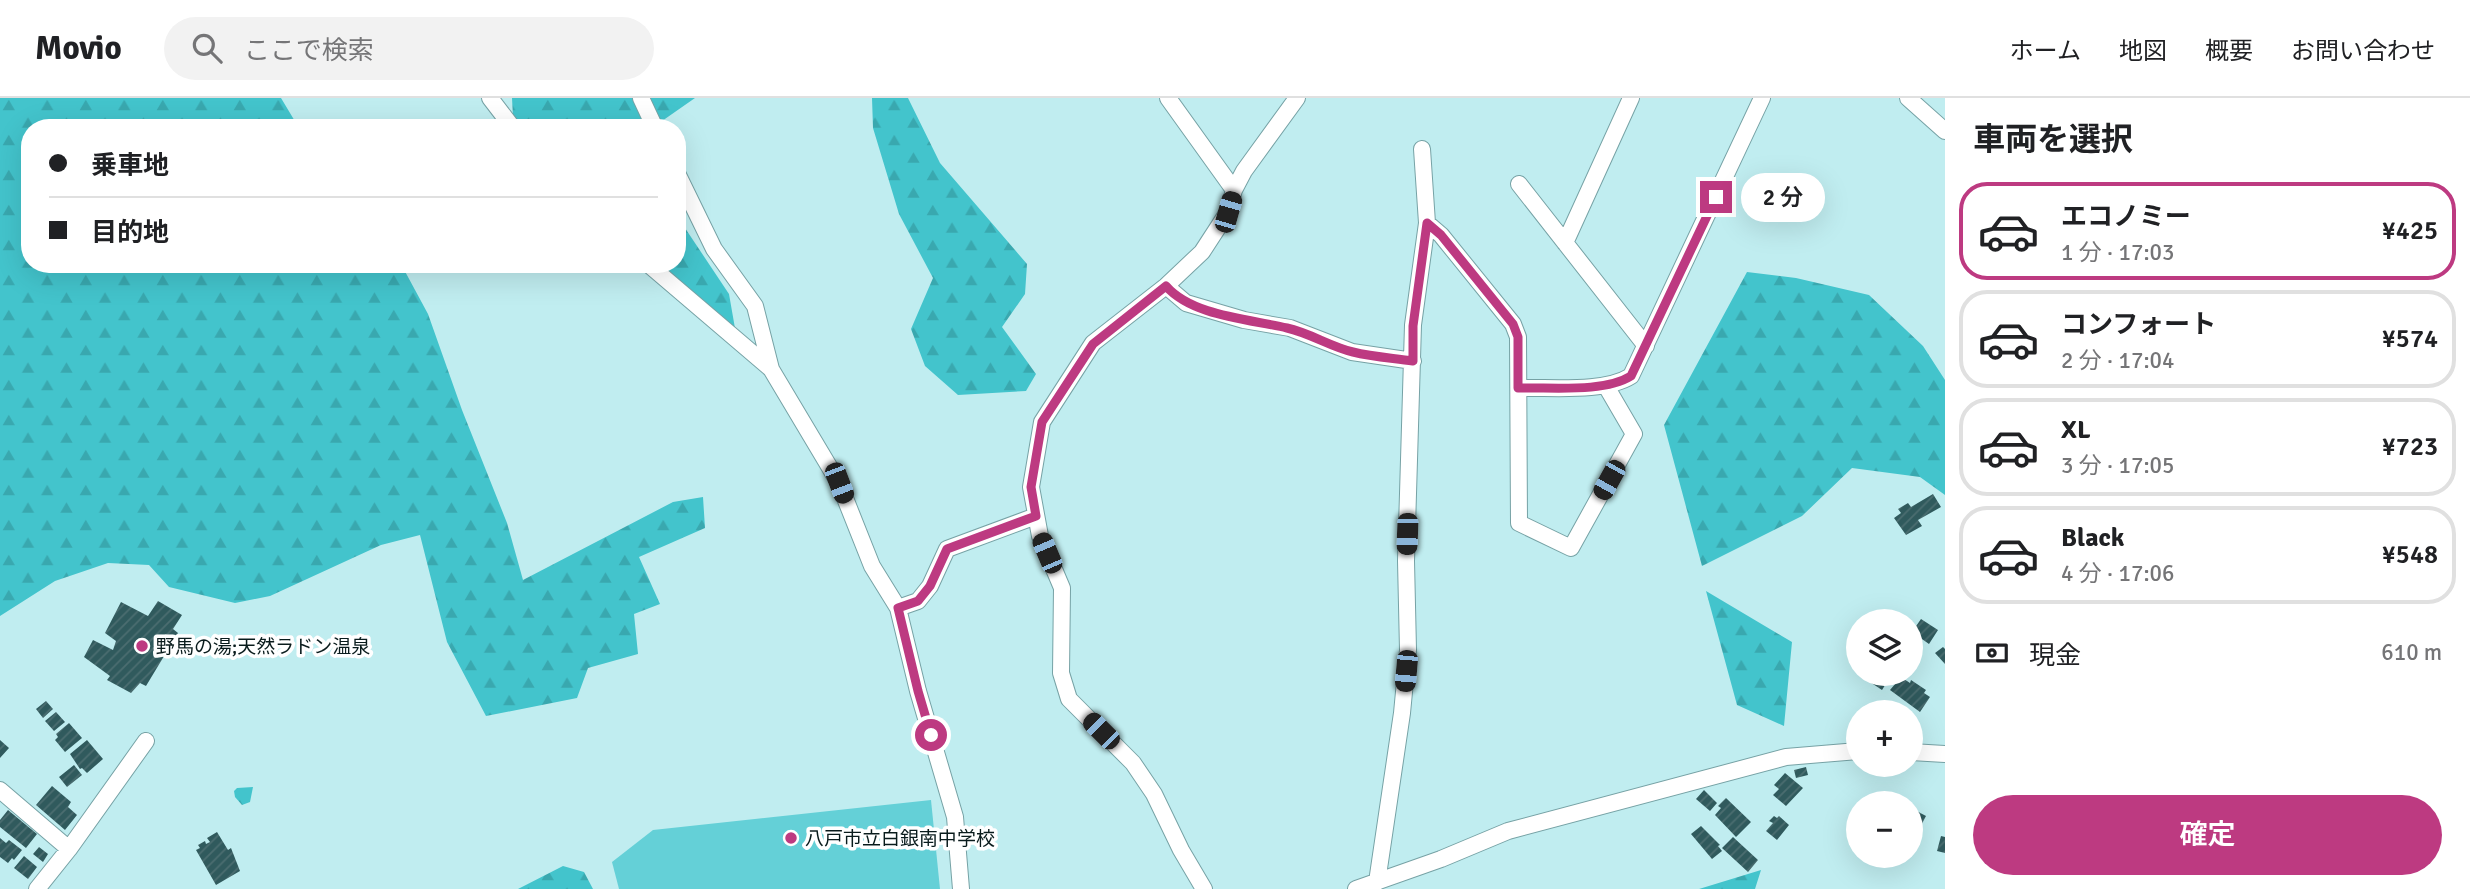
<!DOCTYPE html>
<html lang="ja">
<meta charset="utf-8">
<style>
:root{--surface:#fff;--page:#f2f2f2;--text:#202124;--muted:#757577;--line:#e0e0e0;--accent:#bd3a81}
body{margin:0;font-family:Signika,"Noto Sans JP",sans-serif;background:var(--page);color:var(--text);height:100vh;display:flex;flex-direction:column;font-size:26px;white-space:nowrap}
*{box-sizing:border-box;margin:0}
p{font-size:23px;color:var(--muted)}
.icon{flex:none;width:38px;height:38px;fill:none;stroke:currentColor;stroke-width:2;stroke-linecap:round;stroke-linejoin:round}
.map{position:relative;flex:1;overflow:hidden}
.details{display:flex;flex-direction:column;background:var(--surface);width:525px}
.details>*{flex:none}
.top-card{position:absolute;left:21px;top:21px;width:665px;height:154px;border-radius:28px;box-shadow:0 7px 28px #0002;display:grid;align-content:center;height:154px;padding:0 28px;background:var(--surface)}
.buttons{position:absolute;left:1846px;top:511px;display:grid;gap:14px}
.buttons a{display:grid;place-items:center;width:77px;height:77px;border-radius:50%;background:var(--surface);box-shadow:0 7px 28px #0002;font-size:35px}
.end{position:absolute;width:32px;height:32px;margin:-16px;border:9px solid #bd3a81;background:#fff;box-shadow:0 0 0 4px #fff}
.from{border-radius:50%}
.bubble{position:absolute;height:49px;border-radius:24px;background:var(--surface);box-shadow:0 7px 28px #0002;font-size:23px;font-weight:600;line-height:49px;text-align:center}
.car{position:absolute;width:21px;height:42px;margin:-21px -10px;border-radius:9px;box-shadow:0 0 5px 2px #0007;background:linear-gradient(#222 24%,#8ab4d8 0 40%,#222 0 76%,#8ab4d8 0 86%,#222 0)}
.top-card b{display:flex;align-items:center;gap:24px;height:66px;font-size:26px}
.top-card b+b{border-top:2px solid var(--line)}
.top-card i{width:18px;height:18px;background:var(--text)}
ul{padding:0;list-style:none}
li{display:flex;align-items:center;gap:21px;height:98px;margin:0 14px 10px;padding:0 14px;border:4px solid var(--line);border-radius:28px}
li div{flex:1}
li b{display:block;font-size:26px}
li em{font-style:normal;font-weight:600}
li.selected{border-color:var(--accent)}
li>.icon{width:63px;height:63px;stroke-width:1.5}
h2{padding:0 28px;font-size:32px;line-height:84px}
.pay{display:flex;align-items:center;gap:18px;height:77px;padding:0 28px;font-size:26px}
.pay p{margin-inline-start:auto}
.button{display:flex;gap:14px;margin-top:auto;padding:14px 28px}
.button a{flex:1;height:80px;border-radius:42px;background:var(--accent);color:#fff;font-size:28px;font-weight:600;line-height:80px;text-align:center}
header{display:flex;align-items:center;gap:42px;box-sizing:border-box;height:98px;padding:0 35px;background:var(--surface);border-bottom:2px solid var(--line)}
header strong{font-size:33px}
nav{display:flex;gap:38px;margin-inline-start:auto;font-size:24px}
.search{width:490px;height:63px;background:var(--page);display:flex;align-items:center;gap:18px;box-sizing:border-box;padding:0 24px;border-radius:38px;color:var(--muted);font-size:26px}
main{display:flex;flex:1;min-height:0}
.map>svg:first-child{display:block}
.forest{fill:url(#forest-firs)}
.pitch{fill:#64d0d7}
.building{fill:url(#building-hatch)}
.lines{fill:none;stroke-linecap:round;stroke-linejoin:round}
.minor-casing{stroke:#76a2a5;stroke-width:18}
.minor{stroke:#fff;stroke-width:16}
.route{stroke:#bd3a81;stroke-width:9}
.poi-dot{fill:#bd3a81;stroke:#fff;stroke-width:2.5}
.labels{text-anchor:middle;stroke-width:7;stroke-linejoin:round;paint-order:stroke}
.poi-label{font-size:19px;fill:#091b1c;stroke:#fff;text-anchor:start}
</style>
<header>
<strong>Movio</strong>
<div class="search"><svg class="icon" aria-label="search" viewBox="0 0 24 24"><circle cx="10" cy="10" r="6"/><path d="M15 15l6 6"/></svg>ここで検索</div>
<nav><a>ホーム</a><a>地図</a><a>概要</a><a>お問い合わせ</a></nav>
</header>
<main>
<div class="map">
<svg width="1945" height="791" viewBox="0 0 1945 791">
<defs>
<pattern id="forest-firs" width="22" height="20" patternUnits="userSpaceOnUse" patternTransform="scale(1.75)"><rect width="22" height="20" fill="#43c4cc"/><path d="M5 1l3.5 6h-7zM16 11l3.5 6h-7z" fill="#39a8af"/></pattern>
<pattern id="building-hatch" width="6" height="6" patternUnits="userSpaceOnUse" patternTransform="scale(1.75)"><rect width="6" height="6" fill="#305a5d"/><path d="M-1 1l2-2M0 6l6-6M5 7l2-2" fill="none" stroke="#4b6d70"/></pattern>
</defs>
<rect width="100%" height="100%" fill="#c0edf0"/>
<path class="forest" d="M0,0H281L299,30H30V166H401L428,216L462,312L507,425L523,482L673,404L703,399L705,430L639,459L660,506L634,516L638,556L588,570L577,600L486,618L447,544L420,437L381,447L270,498L235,505L169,489L149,467L108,465L55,483L0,518Z
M512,0H695L652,30H523L513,19Z
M872,0H908L940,65L1027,166L1025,196L1002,229L1036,276L1026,293L958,297L925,268L911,231L933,180L899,116L873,30Z
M677,118L729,196L736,236L659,166H677Z
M1747,174L1796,180L1869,197L1923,248L1945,282V397L1920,379L1852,370L1802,418L1702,468L1664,327Z
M1706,493L1792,544L1784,628L1737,607Z
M253,689L250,704L242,707L235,699L234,693L237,690Z
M563,768L584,774L593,791H518Z
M1761,772L1755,791H1699Z"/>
<path class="pitch" d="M931,702L940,791H619L612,764L653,732Z"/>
<path class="building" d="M1933,396L1941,409L1918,422L1922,428L1906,437L1894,420L1901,415L1898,411L1908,405L1911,409Z
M158,503L182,517L173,531L178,535L146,588L140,585L131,595L107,582L110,578L84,559L93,542L113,552L116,543L105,535L121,504L148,518Z
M1921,521L1938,532L1929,546L1912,534Z
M1943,549L1945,551V566L1935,555Z
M1875,576L1887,584L1882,592L1870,584Z
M1901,579L1910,585L1911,582L1926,592L1924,595L1930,599L1920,614L1890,592Z
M46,603L53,611L43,620L36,611Z
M56,614L65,624L54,633L45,623Z
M69,625L82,640L65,654L55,642L58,639L56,636Z
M0,642L9,650L0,660Z
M87,642L103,661L87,675L82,670L80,671L70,656Z
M74,667L82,677L67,689L59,679Z
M1806,669L1808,677L1796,680L1794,672Z
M1785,675L1803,690L1786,708L1773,697L1779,691L1774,687Z
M52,688L71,704L68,709L77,717L65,732L36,707Z
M1704,692L1717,705L1710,713L1696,701Z
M1879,694L1894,702L1893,705H1874Z
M1726,700L1751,724L1736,739L1715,717L1721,710L1718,708Z
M1911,710L1926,718L1915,739L1911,737Z
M8,712L37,736L26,750L0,729V722Z
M1774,718L1777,720L1779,718L1789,727L1777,742L1766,733L1773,725L1769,723Z
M1701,728L1720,747L1718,748L1722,753L1712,761L1691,736Z
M217,734L228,752L231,750L240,773L216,787L196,752L200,750L198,747L205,743L206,746L210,744L207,740Z
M1941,738L1945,739V755L1937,753Z
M1733,739L1758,762L1748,774L1722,750Z
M0,740L6,745L9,742L22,752L14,762L12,760L8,765L0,759Z
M39,749L48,756L43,764L33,756Z
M24,758L37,769L28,781L14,770Z"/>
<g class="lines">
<defs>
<path id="minor" d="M490,0L513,30
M641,0L655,30
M1168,0L1234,92
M1908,0L1945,33
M677,75L714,151L755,208L771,271
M1519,86L1646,248
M1427,125L1441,137L1513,226L1518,239L1519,425L1571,450L1634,336L1606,288
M1565,145L1631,0
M648,166L771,271L839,385L872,468L898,510L918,593L955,719L961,791
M1166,188L1186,205L1244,222L1290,230L1352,254L1413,263
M1519,290C1551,289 1604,295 1631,278L1762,0
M898,510L918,503L930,488L947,451L1036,418
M1911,654L1945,656
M0,692L69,751
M1377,784L1402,615L1408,552L1406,463L1413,227L1427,125L1422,51
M37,791L69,751L146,643
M1204,791L1181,752L1154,696L1133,665L1069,601L1061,575L1062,490L1040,438L1031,389L1042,324L1093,245L1166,188L1202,154L1228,114L1234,92L1244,73L1297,0
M1356,791L1441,761L1508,733L1786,659L1858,653"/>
</defs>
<use href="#minor" class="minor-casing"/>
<use href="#minor" class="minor"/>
</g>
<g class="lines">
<path class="route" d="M931,637L918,593L898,510L918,503L930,488L947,451L1036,418L1031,389L1042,324L1093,246L1166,188C1192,218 1249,221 1287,230C1310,235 1331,249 1353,254C1373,259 1393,260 1413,263V228L1427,125L1441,137L1513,226L1518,239V290C1551,289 1604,295 1631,278L1716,99"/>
</g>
<g class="poi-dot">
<circle cx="142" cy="548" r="7"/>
<circle cx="791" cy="740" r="7"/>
</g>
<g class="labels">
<g class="poi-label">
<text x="156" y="555">野馬の湯;天然ラドン温泉</text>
<text x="805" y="747">八戸市立白銀南中学校</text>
</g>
</g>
</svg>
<div class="buttons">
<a><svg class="icon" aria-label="layers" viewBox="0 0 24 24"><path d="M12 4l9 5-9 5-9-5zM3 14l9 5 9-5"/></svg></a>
<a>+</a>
<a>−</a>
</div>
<i class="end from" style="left:931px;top:637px"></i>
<i class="end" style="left:1716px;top:99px"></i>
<div class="bubble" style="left:1741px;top:75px;width:84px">2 分</div>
<i class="car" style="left:1228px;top:114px;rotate:16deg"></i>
<i class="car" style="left:1609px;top:382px;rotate:209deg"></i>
<i class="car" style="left:839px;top:385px;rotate:159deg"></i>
<i class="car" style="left:1407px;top:436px;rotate:182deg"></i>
<i class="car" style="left:1047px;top:455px;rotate:337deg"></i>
<i class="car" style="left:1406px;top:573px;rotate:185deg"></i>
<i class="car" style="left:1101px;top:633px;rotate:315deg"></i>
<div class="top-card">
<b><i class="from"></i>乗車地</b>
<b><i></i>目的地</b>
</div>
</div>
<section class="details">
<h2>車両を選択</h2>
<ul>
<li class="selected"><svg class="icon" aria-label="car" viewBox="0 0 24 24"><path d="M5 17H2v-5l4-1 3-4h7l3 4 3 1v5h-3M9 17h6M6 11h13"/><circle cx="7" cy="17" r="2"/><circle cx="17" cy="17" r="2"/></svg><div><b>エコノミー</b><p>1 分 · 17:03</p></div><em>¥425</em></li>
<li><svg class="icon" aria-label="car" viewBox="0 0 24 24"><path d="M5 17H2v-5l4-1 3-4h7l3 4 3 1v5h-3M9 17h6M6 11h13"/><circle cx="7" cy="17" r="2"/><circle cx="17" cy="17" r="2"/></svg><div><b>コンフォート</b><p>2 分 · 17:04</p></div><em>¥574</em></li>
<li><svg class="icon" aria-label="car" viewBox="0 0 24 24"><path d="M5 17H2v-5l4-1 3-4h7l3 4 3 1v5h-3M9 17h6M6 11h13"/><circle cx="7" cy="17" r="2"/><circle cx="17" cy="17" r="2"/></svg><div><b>XL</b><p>3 分 · 17:05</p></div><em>¥723</em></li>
<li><svg class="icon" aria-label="car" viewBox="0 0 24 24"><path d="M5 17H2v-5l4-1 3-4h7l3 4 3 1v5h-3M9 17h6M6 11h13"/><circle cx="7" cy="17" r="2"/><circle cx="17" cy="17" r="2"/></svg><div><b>Black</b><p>4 分 · 17:06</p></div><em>¥548</em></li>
</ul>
<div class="pay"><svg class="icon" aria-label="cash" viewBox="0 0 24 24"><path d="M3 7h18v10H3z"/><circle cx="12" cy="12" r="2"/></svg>現金<p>610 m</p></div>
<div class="button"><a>確定</a></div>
</section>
</main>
